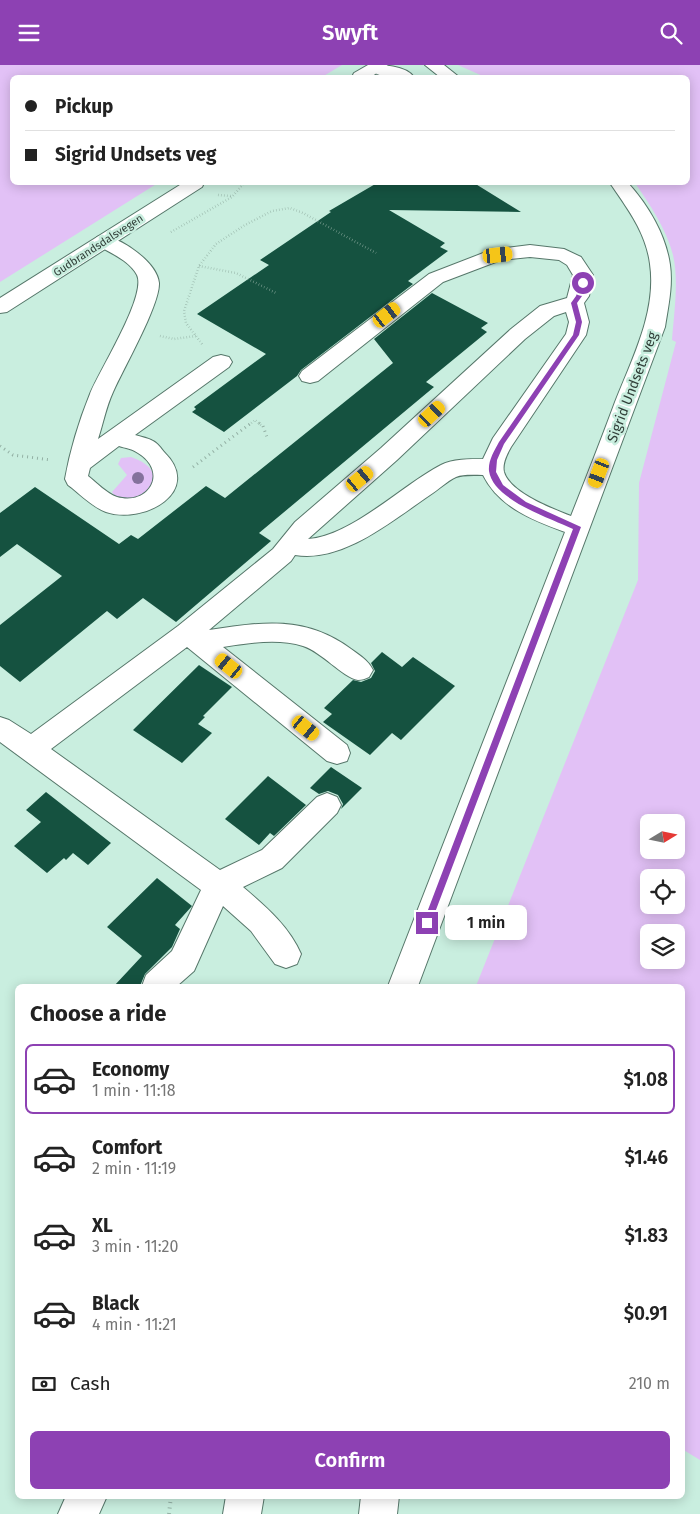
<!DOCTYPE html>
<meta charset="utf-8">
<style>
:root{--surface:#fff;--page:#f2f2f2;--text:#222;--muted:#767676;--line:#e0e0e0;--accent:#8d41b3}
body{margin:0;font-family:"Fira Sans",sans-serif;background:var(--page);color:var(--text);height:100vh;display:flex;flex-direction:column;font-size:19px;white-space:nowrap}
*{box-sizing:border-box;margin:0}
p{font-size:16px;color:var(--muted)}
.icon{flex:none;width:28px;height:28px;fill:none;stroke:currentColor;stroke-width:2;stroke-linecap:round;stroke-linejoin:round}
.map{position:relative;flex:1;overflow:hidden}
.side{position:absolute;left:15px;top:919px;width:670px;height:515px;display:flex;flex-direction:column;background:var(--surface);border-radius:8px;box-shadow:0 2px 12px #0003}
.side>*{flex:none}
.banner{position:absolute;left:10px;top:10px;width:680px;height:110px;border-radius:8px;box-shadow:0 2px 12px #0003;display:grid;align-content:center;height:110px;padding:0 15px;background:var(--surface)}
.needle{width:32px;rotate:80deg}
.tools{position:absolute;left:640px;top:749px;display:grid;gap:10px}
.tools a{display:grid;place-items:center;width:45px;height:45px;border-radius:8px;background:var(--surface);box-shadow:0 2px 12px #0003;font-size:25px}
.end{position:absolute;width:22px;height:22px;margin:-11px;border:6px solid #8d41b3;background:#fff;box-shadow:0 0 0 2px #fff}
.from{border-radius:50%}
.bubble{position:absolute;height:35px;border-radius:8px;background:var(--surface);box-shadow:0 2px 12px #0003;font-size:16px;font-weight:600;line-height:35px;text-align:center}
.car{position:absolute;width:15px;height:30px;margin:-15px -8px;border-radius:6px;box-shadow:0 0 4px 1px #0007;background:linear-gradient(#f5c518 24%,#345 0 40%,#f5c518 0 76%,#345 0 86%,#f5c518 0)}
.banner b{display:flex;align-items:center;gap:18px;height:48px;font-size:19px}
.banner b+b{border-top:1px solid var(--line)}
.banner i{width:12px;height:12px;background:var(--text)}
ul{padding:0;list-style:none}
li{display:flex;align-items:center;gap:15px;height:70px;margin:0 10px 8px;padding:0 5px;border:2px solid transparent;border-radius:8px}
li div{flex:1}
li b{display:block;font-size:19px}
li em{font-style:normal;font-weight:600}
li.current{border-color:var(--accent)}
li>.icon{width:45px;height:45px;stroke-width:1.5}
h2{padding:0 15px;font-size:22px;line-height:60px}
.pay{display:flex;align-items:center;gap:12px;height:55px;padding:0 15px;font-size:19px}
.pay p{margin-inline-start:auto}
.primary-button{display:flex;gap:10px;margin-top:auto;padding:10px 15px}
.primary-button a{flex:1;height:58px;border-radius:8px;background:var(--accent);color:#fff;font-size:20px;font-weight:600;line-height:58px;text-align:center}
header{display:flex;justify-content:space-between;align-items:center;height:65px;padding:0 15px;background:var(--accent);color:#fff;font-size:22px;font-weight:600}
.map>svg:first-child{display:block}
.green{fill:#e2c1f6;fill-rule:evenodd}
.building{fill:#155240}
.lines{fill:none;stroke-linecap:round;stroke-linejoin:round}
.minor-casing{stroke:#56776a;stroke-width:2}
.major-casing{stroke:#56776a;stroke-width:2}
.path-far2{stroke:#93b0a4;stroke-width:2.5;stroke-dasharray:0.5 2.5;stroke-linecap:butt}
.path-far1{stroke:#93b0a4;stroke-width:3;stroke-dasharray:1 4;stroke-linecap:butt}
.path{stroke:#93b0a4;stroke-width:4;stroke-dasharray:1 4.5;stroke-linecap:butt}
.minor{fill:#fff;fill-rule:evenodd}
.major{fill:#fff;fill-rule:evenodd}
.tree{fill:#84729c}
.route{fill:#8d41b3}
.labels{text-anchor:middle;stroke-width:5;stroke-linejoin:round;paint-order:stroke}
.far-street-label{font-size:11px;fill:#313f39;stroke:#c9eedf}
.street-label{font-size:14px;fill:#313f39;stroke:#c9eedf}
</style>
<header><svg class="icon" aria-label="menu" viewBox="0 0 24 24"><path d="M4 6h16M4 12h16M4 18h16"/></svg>Swyft<svg class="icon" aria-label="search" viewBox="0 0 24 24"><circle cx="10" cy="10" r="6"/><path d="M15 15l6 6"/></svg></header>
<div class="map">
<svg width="700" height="1449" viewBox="0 0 700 1449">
<rect width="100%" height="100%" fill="#c9eedf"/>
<path class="green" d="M0,0H342L322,12H12V118H158L0,217Z
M458,0H700V1395L682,1384V921H476L638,515L639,418L676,277L672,275C674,249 679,215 673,190C666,163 650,140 635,118H688V12H485ZM649,758H676V785H649ZM649,812H676V840H649ZM649,868H676V895H649Z
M131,392C173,406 151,439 116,433L112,427L127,410L118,399L121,393Z"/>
<path class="building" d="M377,118H474L521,147L389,145L445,178L440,182L448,186L408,216L413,219L301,305L297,311L224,367L192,347L196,344L194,342L266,289L197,249L269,200L260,195L331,147L329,146Z
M432,228L488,258L481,263L487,267L426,317L434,322L259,468L271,476L176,557L143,533L117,554L107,546L20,617L0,601V560L62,511L17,479L0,492V448L35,422L119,479L131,470L138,474L206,421L225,433L393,298L374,274Z
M382,587L402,602L413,592L455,621L401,675L392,668L370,690L323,657L332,649L324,643L353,615L361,617L371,613L375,606L371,598Z
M199,600L232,622L203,651L205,652L198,659L212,668L182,698L133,665Z
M331,702L362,723L341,744L343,739L338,730L328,726L319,729L310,723Z
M268,711L306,740L274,771L270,768L259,780L225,754Z
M46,727L111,778L88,800L73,788L66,795L64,793L47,808L14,781L41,757L26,745Z
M157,813L192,841L175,860L180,864L172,882L145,909L140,921H114L142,891L107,862Z"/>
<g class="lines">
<defs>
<path id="minor" d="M369,0C382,0 405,0 414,12C401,14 376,14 368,2Z
M425,0H444L459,12H440Z
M610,118H628C648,140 666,170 670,200C673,221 668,242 665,262L418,921H388L565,467C532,455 499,442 483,410C474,410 463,409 456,412C447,416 438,425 430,430C393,455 343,498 295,490L291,496L209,565C262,557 305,550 351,584C359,590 368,595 373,605L369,612C365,614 362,615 358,615C342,612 322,587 303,581C278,573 248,578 223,582L347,680L350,688L347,696L337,699L327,696L187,582L51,684L220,805L262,785L317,732L327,728L337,732L341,740L337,748L282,803L243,822C265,841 289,861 301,889L297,899L286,903L275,899L251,866L223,841L194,906L177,921H142L146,910L172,886L201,825L0,677V652L9,655L31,669L178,561L273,484L295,457L381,383L511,264L540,241L567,233L573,210L567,200L559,195L530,192L501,195L443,217L318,316L310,318L302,316L299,311L302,306L429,209L491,185L530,180L564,184L581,192L593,210L589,231L584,238L589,257L586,270L511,382C507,389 502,399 504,407C510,428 553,444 571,451C586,413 601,375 615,337C632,294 657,246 650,199C646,167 627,143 610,118ZM566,247L569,257L566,269L493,373L483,394C470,394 452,394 441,400C402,420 352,471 308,474L397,395L525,274L554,251Z
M104,170C123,175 157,197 159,218C160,240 123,304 113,327C106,342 103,359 98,374L213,292L221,290L229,292L232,297L229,302L135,370C141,372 148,373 153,376C157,378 161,383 164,387C204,426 144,460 106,447C92,442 79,428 68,420L65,414C70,386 79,356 90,329C99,306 147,231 137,210C129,195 110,188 97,180L94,176L97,172ZM119,381C125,383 133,384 138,388C169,407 149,441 117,432C107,429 96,417 88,411L90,403Z
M66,1431H107L99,1449H58Z
M226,1431H264L261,1449H223Z
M361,1431H399L397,1449H359Z"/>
<path id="major" d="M368,0H388L371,12H352L354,8Z
M183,118H204L202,122L7,247L0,248V233Z"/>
</defs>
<use href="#minor" class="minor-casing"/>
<use href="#major" class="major-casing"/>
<path class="path-far2" d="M218,130L231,131
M171,167L232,132L244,118
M199,201L236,208L276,228
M160,271L174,274L196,271
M202,279L186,258L184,246L199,201L216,179L245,160L272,146L290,143L303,148L376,188
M249,360L255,355L261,360"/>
<path class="path-far1" d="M259,358L263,361L267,372
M0,381L13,390L51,395
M193,402L251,358"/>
<path class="path" d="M169,1449L171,1431"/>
<use href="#minor" class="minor"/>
<use href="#major" class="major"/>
</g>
<circle class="tree" cx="138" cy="413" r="6"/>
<path class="route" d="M581,217L586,218L582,231L577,238L582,257L579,270L504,379L497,395L496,407L503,420L526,437L581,462L431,858L427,862L423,858L573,464C550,453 493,435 489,406C488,396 494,386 499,377L573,270L576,257L571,238L576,231Z"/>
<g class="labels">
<g class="far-street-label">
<text transform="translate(98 180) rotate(-33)" y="4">Gudbrandsdalsvegen</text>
</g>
<g class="street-label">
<text transform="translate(632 322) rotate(-69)" y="5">Sigrid Undsets veg</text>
</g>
</g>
</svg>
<div class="tools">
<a><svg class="needle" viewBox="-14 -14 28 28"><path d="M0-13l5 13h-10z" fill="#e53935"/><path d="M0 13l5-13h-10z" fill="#767676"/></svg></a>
<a><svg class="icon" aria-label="locate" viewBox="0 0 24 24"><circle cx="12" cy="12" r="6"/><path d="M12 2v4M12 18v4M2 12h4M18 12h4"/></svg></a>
<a><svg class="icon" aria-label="layers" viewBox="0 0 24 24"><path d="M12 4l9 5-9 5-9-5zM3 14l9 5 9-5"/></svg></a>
</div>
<i class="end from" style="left:583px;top:218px"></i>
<i class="end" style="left:427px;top:858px"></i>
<div class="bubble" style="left:445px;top:840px;width:82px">1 min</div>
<i class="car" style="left:498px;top:190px;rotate:84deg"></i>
<i class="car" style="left:387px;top:250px;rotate:52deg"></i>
<i class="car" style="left:432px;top:349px;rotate:47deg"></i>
<i class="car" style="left:599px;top:408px;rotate:201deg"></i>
<i class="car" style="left:360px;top:414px;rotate:50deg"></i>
<i class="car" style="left:229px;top:601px;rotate:309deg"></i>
<i class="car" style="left:306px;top:663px;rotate:129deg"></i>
<div class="banner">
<b><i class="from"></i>Pickup</b>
<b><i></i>Sigrid Undsets veg</b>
</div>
<section class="side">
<h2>Choose a ride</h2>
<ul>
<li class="current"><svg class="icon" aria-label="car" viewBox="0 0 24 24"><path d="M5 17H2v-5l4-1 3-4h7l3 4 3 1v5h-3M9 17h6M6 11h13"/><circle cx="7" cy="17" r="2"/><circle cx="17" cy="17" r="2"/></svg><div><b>Economy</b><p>1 min · 11:18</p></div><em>$1.08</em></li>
<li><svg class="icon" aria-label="car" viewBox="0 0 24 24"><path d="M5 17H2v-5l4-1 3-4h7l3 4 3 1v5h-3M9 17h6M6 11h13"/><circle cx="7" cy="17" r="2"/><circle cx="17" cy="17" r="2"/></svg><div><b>Comfort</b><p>2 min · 11:19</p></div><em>$1.46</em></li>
<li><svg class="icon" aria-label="car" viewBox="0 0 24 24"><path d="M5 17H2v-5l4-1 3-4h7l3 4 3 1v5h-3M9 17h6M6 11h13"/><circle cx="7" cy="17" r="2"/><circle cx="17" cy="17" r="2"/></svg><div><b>XL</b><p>3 min · 11:20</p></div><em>$1.83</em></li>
<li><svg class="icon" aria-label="car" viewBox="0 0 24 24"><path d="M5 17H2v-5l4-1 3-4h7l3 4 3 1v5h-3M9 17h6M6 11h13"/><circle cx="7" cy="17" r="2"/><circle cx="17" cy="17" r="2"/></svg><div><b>Black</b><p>4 min · 11:21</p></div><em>$0.91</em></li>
</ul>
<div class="pay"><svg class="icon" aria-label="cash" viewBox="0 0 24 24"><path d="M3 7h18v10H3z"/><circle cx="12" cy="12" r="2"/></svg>Cash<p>210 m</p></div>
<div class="primary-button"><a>Confirm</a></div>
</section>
</div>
